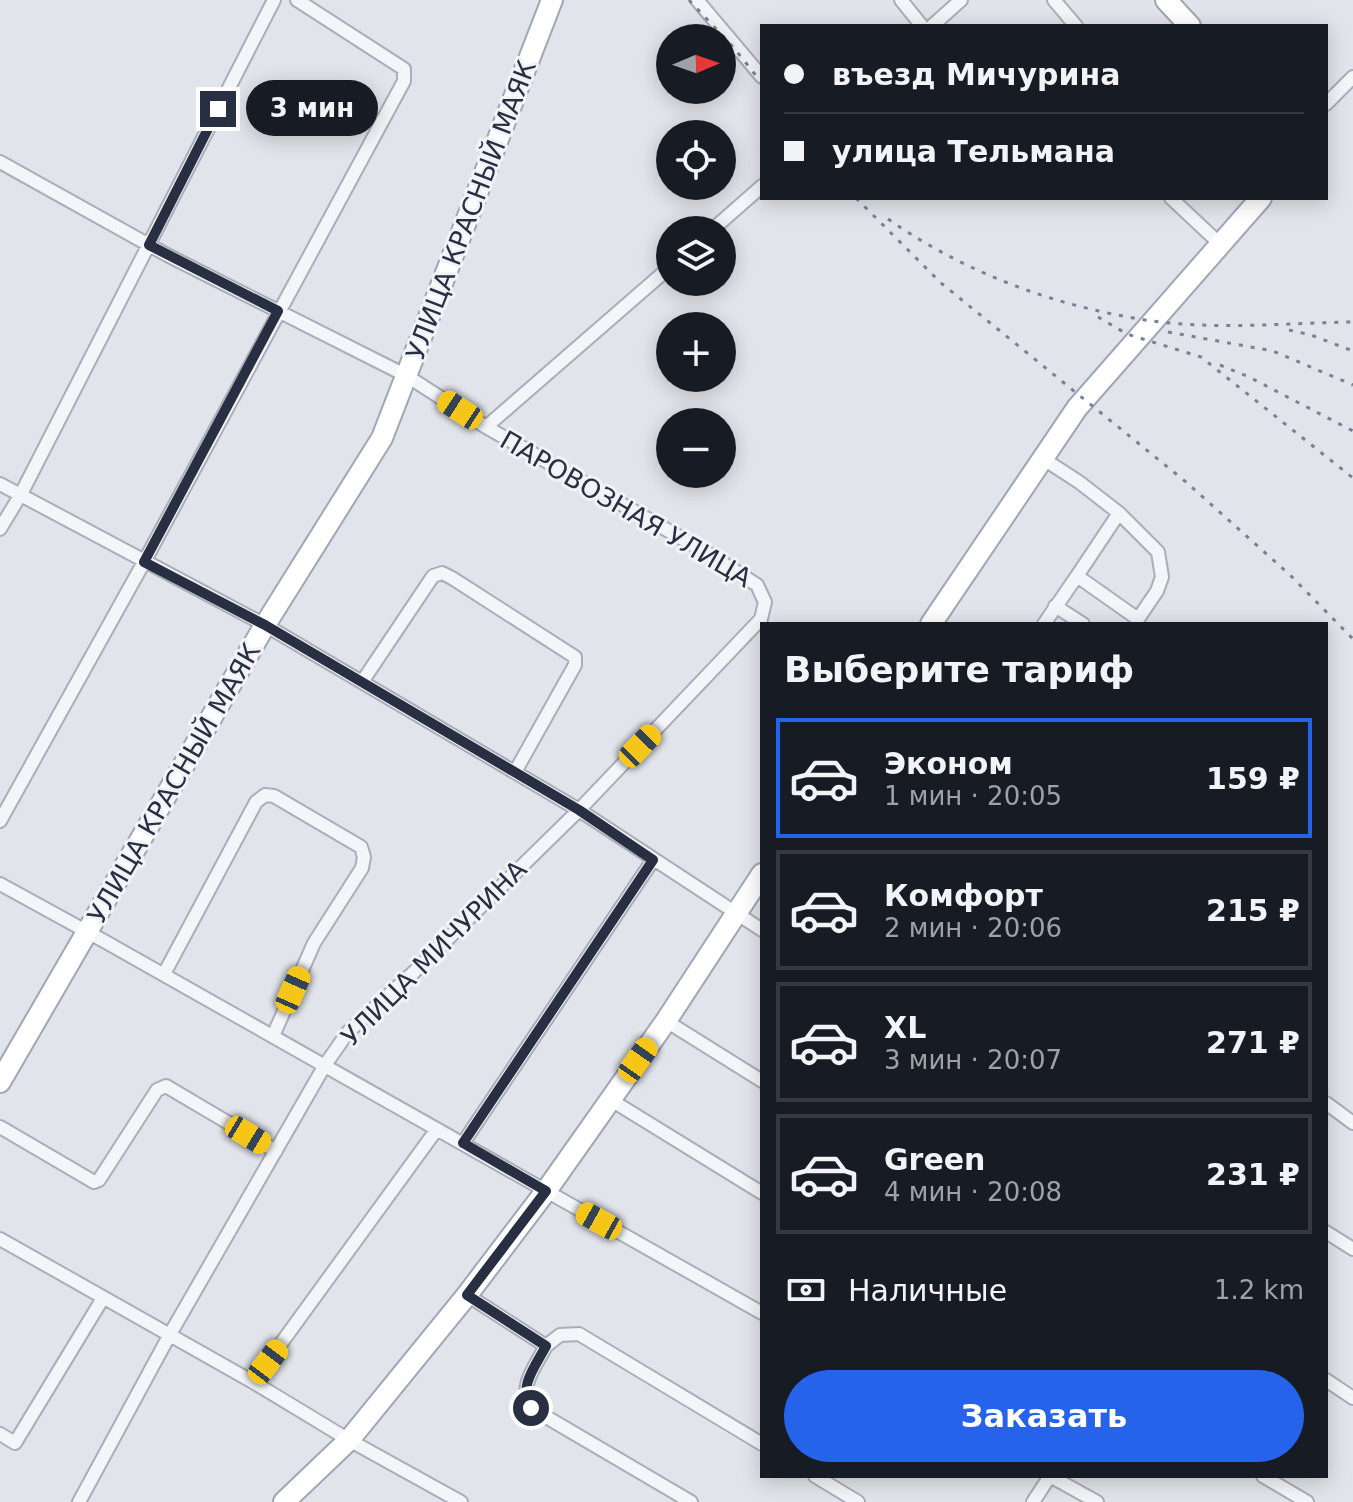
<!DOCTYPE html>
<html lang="ru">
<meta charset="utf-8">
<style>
:root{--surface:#171b24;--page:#20242c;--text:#f1f3f6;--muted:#9ea1a6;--line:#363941;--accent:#2563eb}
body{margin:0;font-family:"DejaVu Sans",sans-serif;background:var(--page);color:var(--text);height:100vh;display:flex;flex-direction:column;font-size:30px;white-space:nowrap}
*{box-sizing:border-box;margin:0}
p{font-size:26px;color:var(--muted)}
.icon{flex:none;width:44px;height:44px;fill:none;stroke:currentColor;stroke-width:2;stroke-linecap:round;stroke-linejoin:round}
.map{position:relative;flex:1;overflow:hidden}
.details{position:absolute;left:760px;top:622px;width:568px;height:856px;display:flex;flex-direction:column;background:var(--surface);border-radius:0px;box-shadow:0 4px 20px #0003}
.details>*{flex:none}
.hud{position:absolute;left:760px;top:24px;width:568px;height:176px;border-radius:0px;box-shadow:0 4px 20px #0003;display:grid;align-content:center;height:176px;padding:0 24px;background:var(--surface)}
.needle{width:52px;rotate:88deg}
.fabs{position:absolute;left:656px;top:24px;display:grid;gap:16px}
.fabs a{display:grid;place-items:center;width:80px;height:80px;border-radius:50%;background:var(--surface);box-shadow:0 4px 20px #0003;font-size:40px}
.end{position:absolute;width:36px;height:36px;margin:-18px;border:10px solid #292f42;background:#fff;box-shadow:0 0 0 4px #fff}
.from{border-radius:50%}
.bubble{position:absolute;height:56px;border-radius:28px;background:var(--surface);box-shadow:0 4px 20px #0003;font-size:26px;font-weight:700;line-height:56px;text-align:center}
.car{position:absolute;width:24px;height:48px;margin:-24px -12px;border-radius:10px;box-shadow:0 0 6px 2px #0007;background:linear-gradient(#f5c518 24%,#345 0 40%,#f5c518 0 76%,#345 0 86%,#f5c518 0)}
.hud b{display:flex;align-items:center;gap:28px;height:76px;font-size:30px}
.hud b+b{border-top:2px solid var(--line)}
.hud i{width:20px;height:20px;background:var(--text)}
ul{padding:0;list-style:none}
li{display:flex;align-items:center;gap:24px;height:120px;margin:0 16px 12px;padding:0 8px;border:4px solid var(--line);border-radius:0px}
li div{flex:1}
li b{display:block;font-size:30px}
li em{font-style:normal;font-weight:700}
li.current{border-color:var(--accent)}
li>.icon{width:72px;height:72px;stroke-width:1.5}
h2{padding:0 24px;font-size:36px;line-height:96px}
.pay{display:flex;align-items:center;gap:20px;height:88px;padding:0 24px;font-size:30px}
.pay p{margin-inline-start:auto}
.button{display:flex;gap:16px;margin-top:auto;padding:16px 24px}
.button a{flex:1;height:92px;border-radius:48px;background:var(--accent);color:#fff;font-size:32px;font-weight:700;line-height:92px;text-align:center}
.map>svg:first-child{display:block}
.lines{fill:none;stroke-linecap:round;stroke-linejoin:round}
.minor-casing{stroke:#aaaeb8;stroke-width:16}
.primary-casing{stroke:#a0a6b6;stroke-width:24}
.minor{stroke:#f4f5f8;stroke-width:12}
.primary{stroke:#fff;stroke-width:20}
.rail{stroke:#7b8194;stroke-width:3;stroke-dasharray:4 8;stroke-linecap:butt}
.route{stroke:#292f42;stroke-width:10}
.labels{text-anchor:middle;stroke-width:6;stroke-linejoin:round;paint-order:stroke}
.street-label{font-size:26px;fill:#292f42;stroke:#f1f3f7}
</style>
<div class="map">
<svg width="1353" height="1502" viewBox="0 0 1353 1502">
<rect width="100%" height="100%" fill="#e1e4ea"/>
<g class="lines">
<defs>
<path id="minor" d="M697,0L762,77
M901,0L922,26
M1054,0L1076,26
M932,26L961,0
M1326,104L1353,77
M0,162L167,255L407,376L486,427L704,551L757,585L765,602L761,619L579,810L414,972L348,1032L325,1065L169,1336L79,1502
M1171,198L1220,244
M712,230L762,186
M486,427L670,267
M1042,458L1079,482L1119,513L1158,552L1162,577L1157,591L1138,619L1077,576L1044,624
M0,484L265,625L579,810L762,930
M0,529L21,494L274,0
M1077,576L1119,513
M1055,606L1083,624
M362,682L433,576L442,573L452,578L575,657V665L515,772
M0,821L144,562L404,81V69L297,0
M0,884L104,941L762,1313
M164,974L256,802L265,795L274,796L361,847L364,857L362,868L314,943L273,1036
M666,1021L762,1081
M611,1100L762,1193
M1326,1103L1353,1123
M0,1127L94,1182L99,1180L157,1090L166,1086L276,1151
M463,1143L653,860
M1326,1232L1353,1249
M0,1239L253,1382L349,1440L461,1502
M467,1295L546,1346L560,1335L579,1334L762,1444
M546,1346C535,1367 518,1386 531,1408L691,1502
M1326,1380L1353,1398
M253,1382L437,1129
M0,1434L15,1443L103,1298
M815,1476L858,1502
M1050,1476L1097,1502
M1263,1476L1307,1502
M1033,1502L1050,1476"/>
<path id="primary" d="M1166,0L1190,26
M931,624L1077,408L1261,198
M0,1082L265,625L382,438L552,0
M284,1502L349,1440L467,1295L546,1191L666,1021L762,874"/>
</defs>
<use href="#minor" class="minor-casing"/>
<use href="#primary" class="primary-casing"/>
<use href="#minor" class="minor"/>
<use href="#primary" class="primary"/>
<path class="rail" d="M689,0L734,48L762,83
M856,198L941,283L1186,482L1290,575L1353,639
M888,219C967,274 1057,307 1152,321C1218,330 1287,323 1353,322
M1098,317L1127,334L1201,357L1353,478
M1289,330L1311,335L1353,351
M1168,332L1273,351L1353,385
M1220,365L1249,377L1353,431"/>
</g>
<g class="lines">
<path class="route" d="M218,109L149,245L278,311L144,562L265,625L579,810L653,860L463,1143L546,1191L467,1295L546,1346C535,1367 518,1386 531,1408"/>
</g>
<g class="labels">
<g class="street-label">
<text transform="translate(471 210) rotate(-69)" y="9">УЛИЦА КРАСНЫЙ МАЯК</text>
<text transform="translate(626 509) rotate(30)" y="9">ПАРОВОЗНАЯ УЛИЦА</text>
<text transform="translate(174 783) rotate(-60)" y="9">УЛИЦА КРАСНЫЙ МАЯК</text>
<text transform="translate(434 953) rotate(-45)" y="9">УЛИЦА МИЧУРИНА</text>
</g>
</g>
</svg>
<div class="fabs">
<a><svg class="needle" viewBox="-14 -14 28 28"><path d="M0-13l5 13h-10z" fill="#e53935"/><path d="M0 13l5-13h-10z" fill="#9ea1a6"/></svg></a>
<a><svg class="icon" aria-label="locate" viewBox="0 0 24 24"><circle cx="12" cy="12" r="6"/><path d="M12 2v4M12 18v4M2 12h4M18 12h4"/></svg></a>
<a><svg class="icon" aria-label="layers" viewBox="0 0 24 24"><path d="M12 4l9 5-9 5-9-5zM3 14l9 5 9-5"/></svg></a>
<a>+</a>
<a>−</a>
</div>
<i class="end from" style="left:531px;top:1408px"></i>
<i class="end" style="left:218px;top:109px"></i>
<div class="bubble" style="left:246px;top:80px;width:132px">3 мин</div>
<i class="car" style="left:460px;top:410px;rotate:303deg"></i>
<i class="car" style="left:640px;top:746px;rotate:44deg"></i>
<i class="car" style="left:293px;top:990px;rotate:24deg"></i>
<i class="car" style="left:638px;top:1060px;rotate:35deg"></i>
<i class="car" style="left:248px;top:1135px;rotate:121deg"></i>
<i class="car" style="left:599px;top:1221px;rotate:299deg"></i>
<i class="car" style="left:268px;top:1362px;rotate:37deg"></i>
<div class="hud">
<b><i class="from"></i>въезд Мичурина</b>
<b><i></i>улица Тельмана</b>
</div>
<section class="details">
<h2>Выберите тариф</h2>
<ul>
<li class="current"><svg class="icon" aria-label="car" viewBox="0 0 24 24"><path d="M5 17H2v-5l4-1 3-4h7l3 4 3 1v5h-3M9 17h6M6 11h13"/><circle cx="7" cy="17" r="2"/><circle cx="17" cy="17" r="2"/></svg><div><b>Эконом</b><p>1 мин · 20:05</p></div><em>159 ₽</em></li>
<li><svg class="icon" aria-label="car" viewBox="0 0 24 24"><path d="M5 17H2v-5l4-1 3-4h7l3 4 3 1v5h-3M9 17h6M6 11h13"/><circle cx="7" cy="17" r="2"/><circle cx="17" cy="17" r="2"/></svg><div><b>Комфорт</b><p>2 мин · 20:06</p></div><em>215 ₽</em></li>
<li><svg class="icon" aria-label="car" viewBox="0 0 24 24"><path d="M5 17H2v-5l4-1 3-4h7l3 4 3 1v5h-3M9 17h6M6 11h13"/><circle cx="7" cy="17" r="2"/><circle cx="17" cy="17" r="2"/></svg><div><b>XL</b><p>3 мин · 20:07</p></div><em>271 ₽</em></li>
<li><svg class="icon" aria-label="car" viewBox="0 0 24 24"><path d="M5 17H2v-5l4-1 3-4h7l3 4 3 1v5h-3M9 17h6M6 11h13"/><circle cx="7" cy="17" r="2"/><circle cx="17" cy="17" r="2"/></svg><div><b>Green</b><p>4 мин · 20:08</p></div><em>231 ₽</em></li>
</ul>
<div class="pay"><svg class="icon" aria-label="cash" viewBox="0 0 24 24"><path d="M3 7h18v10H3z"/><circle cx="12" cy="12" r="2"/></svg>Наличные<p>1.2 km</p></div>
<div class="button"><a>Заказать</a></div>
</section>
</div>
